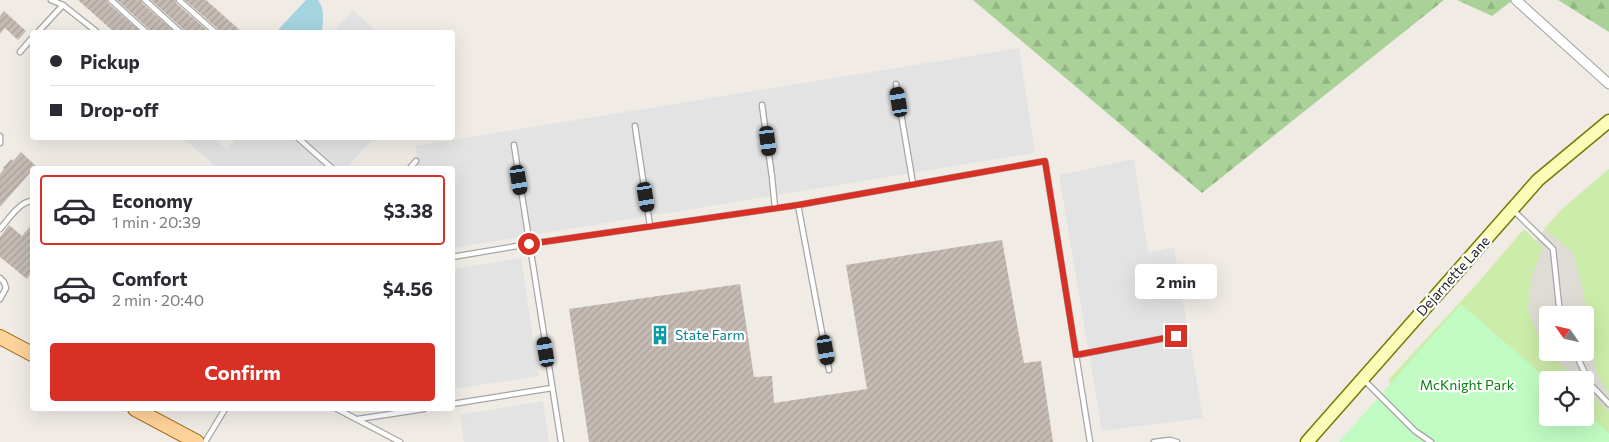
<!DOCTYPE html>
<meta charset="utf-8">
<style>
:root{--surface:#fff;--page:#f7f7f7;--text:#2b2b33;--muted:#7c7c81;--line:#e1e1e2;--accent:#d93025}
body{margin:0;font-family:Commissioner,sans-serif;background:var(--page);color:var(--text);height:100vh;display:flex;flex-direction:column;font-size:19px;white-space:nowrap}
*{box-sizing:border-box;margin:0}
p{font-size:16px;color:var(--muted)}
.icon{flex:none;width:28px;height:28px;fill:none;stroke:currentColor;stroke-width:2;stroke-linecap:round;stroke-linejoin:round}
.map{position:relative;flex:1;overflow:hidden}
.drawer{position:absolute;left:30px;top:166px;width:425px;height:245px;display:flex;flex-direction:column;background:var(--surface);border-radius:5px;box-shadow:0 5px 20px #0002}
.drawer>*{flex:none}
.guide{position:absolute;left:30px;top:30px;width:425px;height:110px;border-radius:5px;box-shadow:0 5px 20px #0002;display:grid;align-content:center;height:110px;padding:0 20px;background:var(--surface)}
.needle{width:32px;rotate:304deg}
.controls{position:absolute;left:1539px;top:306px;display:grid;gap:10px}
.controls a{display:grid;place-items:center;width:55px;height:55px;border-radius:5px;background:var(--surface);box-shadow:0 5px 20px #0002;font-size:25px}
.end{position:absolute;width:22px;height:22px;margin:-11px;border:6px solid #d93025;background:#fff;box-shadow:0 0 0 2px #fff}
.from{border-radius:50%}
.bubble{position:absolute;height:35px;border-radius:5px;background:var(--surface);box-shadow:0 5px 20px #0002;font-size:16px;font-weight:700;line-height:35px;text-align:center}
.car{position:absolute;width:15px;height:30px;margin:-15px -8px;border-radius:6px;box-shadow:0 0 4px 1px #0007;background:linear-gradient(#222 24%,#8ab4d8 0 40%,#222 0 76%,#8ab4d8 0 86%,#222 0)}
.guide b{display:flex;align-items:center;gap:18px;height:48px;font-size:19px}
.guide b+b{border-top:1px solid var(--line)}
.guide i{width:12px;height:12px;background:var(--text)}
ul{padding:9px 0 0;list-style:none}
li{display:flex;align-items:center;gap:15px;height:70px;margin:0 10px 8px;padding:0 10px;border:2px solid transparent;border-radius:5px}
li div{flex:1}
li b{display:block;font-size:19px}
li em{font-style:normal;font-weight:700}
li.active{border-color:var(--accent)}
li>.icon{width:45px;height:45px;stroke-width:1.5}
.cta{display:flex;gap:10px;margin-top:auto;padding:10px 20px}
.cta a{flex:1;height:58px;border-radius:5px;background:var(--accent);color:#fff;font-size:20px;font-weight:700;line-height:58px;text-align:center}
.map>svg:first-child{display:block}
.airport{fill:#dfdcd6;fill-rule:evenodd}
.grass{fill:#cceca9}
.forest{fill:url(#forest-firs)}
.park{fill:#c0fbc3}
.parking{fill:#e3e3e3}
.water{fill:#a4d4df}
.building{fill:url(#building-hatch)}
.lines{fill:none;stroke-linecap:round;stroke-linejoin:round}
.service-casing{stroke:#a6a6a6;stroke-width:7}
.minor-casing{stroke:#a6a6a6;stroke-width:11}
.secondary-casing{stroke:#727b01;stroke-width:15}
.primary-casing{stroke:#9a6200;stroke-width:16}
.service{stroke:#fff;stroke-width:4.5}
.minor{stroke:#fff;stroke-width:9}
.secondary{stroke:#fafcb7;stroke-width:12}
.primary{stroke:#ffd19b;stroke-width:14}
.route{stroke:#d93025;stroke-width:6}
.labels{text-anchor:middle;stroke-width:4.5;stroke-linejoin:round;paint-order:stroke}
.street-label{font-size:14px;fill:#1f1f1f;stroke:#fff}
.culture-label{font-size:14px;fill:#0d838f;stroke:#fff;text-anchor:start}
.park-label{font-size:14px;fill:#07820e;stroke:#fff}
</style>
<div class="map">
<svg width="1609" height="442" viewBox="0 0 1609 442">
<defs>
<pattern id="forest-firs" width="22" height="20" patternUnits="userSpaceOnUse" patternTransform="scale(1.25)"><rect width="22" height="20" fill="#aad198"/><path d="M5 1l3.5 6h-7zM16 11l3.5 6h-7z" fill="#92b383"/></pattern>
<pattern id="building-hatch" width="6" height="6" patternUnits="userSpaceOnUse" patternTransform="scale(1.25)"><rect width="6" height="6" fill="#c5bbb4"/><path d="M-1 1l2-2M0 6l6-6M5 7l2-2" fill="none" stroke="#a9a09a"/></pattern>
</defs>
<rect width="100%" height="100%" fill="#f0ece5"/>
<path class="airport" d="M1609,169V433L1585,412V380H1548L1473,314L1561,210ZM1548,315H1585V352H1548Z"/>
<path class="grass" d="M1609,169V394L1597,375L1582,285L1573,252L1544,229L1561,210Z
M1524,229L1543,247L1531,279L1528,311L1541,342L1547,350L1548,352L1550,353L1576,380H1548V418H1585V389L1609,412V442L1391,398L1389,379L1475,286Z"/>
<path class="forest" d="M973,0H1444L1202,193Z
M1457,0H1513L1492,16Z
M1558,0H1609V32Z"/>
<path class="park" d="M1461,304L1548,380V418H1585V412L1609,433V442H1339Z"/>
<path class="parking" d="M353,10L364,20L378,32H333Z
M1019,48L1035,153L453,248L452,169H419L415,146Z
M188,138H213L227,149L237,138H374L345,169H219L186,141Z
M1134,159L1148,253L1174,247L1203,418L1102,431L1059,175Z
M521,258L539,376L453,389V269Z
M543,401L549,442H464L460,415Z"/>
<path class="water" d="M306,0H318C325,9 323,21 322,32H276Z"/>
<path class="building" d="M78,0H107L108,3L141,32H114Z
M117,0H141L142,3L175,32H150L149,29Z
M151,0H175L176,3L209,32H184L183,29Z
M185,0H206L242,32H219L218,29Z
M4,11L26,31L18,40L5,28L0,34V16Z
M21,152L36,166L0,207V174L4,169L3,168L11,159L13,161Z
M32,224V272L27,279L0,257V237L9,225L22,236Z
M1002,240L1024,363L1041,361L1053,442H589L569,309L740,284L754,377L772,376L774,403L867,389L846,265Z"/>
<g class="lines">
<defs>
<path id="service" d="M51,0L63,5L97,32
M111,0L146,32
M145,0L180,32
M179,0L215,32
M38,32L63,5
M20,52L32,38
M896,84L913,184
M762,105L772,177L775,208
M635,126L650,226
M0,136V143
M298,138L333,169
M514,145L561,442
M409,169L416,161
M798,205L829,370
M1514,211L1553,249L1560,315
M0,229C8,220 20,201 32,201
M452,257L529,244L798,205L1045,161L1090,442
M0,278L4,282L6,288L0,299
M1575,352L1590,384L1609,404
M1077,355L1176,336
M1364,380L1415,431L1431,442
M452,404L552,388
M337,409L400,442
M358,419L424,409
M205,442L225,409
M1154,442L1170,440L1177,442"/>
<path id="minor" d="M1516,0L1609,84"/>
<path id="secondary" d="M1307,442L1538,180L1609,121"/>
<path id="primary" d="M0,337L32,354
M135,409L197,442"/>
</defs>
<use href="#service" class="service-casing"/>
<use href="#minor" class="minor-casing"/>
<use href="#secondary" class="secondary-casing"/>
<use href="#primary" class="primary-casing"/>
<use href="#service" class="service"/>
<use href="#minor" class="minor"/>
<use href="#secondary" class="secondary"/>
<use href="#primary" class="primary"/>
</g>
<g class="lines">
<path class="route" d="M529,244L798,205L1045,161L1076,355L1176,336"/>
</g>
<defs>
<symbol id="building-bare" viewBox="-9 -9 18 18"><path d="M-4-6H4V6H1V3H-1V6H-4ZM-2.5-4.3h1.7v1.8h-1.7ZM.8-4.3h1.7v1.8H.8ZM-2.5-1h1.7V.8h-1.7ZM.8-1h1.7V.8H.8Z" fill="#0f9aa8" stroke="#fff" stroke-width="2.5" paint-order="stroke"/></symbol>
</defs>
<g fill-rule="evenodd">
<use href="#building-bare" x="646" y="321" width="28" height="28"/>
</g>
<g class="labels">
<g class="street-label">
<text transform="translate(1453 276) rotate(-48)" y="5">Dejarnette Lane</text>
</g>
<g class="culture-label">
<text x="675" y="340">State Farm</text>
</g>
<g class="park-label">
<text x="1467" y="390">McKnight Park</text>
</g>
</g>
</svg>
<div class="controls">
<a><svg class="needle" viewBox="-14 -14 28 28"><path d="M0-13l5 13h-10z" fill="#e53935"/><path d="M0 13l5-13h-10z" fill="#7c7c81"/></svg></a>
<a><svg class="icon" aria-label="locate" viewBox="0 0 24 24"><circle cx="12" cy="12" r="6"/><path d="M12 2v4M12 18v4M2 12h4M18 12h4"/></svg></a>
</div>
<i class="end from" style="left:529px;top:244px"></i>
<i class="end" style="left:1176px;top:336px"></i>
<div class="bubble" style="left:1135px;top:264px;width:82px">2 min</div>
<i class="car" style="left:899px;top:102px;rotate:351deg"></i>
<i class="car" style="left:768px;top:141px;rotate:173deg"></i>
<i class="car" style="left:519px;top:180px;rotate:171deg"></i>
<i class="car" style="left:646px;top:197px;rotate:171deg"></i>
<i class="car" style="left:826px;top:350px;rotate:170deg"></i>
<i class="car" style="left:546px;top:352px;rotate:351deg"></i>
<div class="guide">
<b><i class="from"></i>Pickup</b>
<b><i></i>Drop-off</b>
</div>
<section class="drawer">
<ul>
<li class="active"><svg class="icon" aria-label="car" viewBox="0 0 24 24"><path d="M5 17H2v-5l4-1 3-4h7l3 4 3 1v5h-3M9 17h6M6 11h13"/><circle cx="7" cy="17" r="2"/><circle cx="17" cy="17" r="2"/></svg><div><b>Economy</b><p>1 min · 20:39</p></div><em>$3.38</em></li>
<li><svg class="icon" aria-label="car" viewBox="0 0 24 24"><path d="M5 17H2v-5l4-1 3-4h7l3 4 3 1v5h-3M9 17h6M6 11h13"/><circle cx="7" cy="17" r="2"/><circle cx="17" cy="17" r="2"/></svg><div><b>Comfort</b><p>2 min · 20:40</p></div><em>$4.56</em></li>
</ul>
<div class="cta"><a>Confirm</a></div>
</section>
</div>
